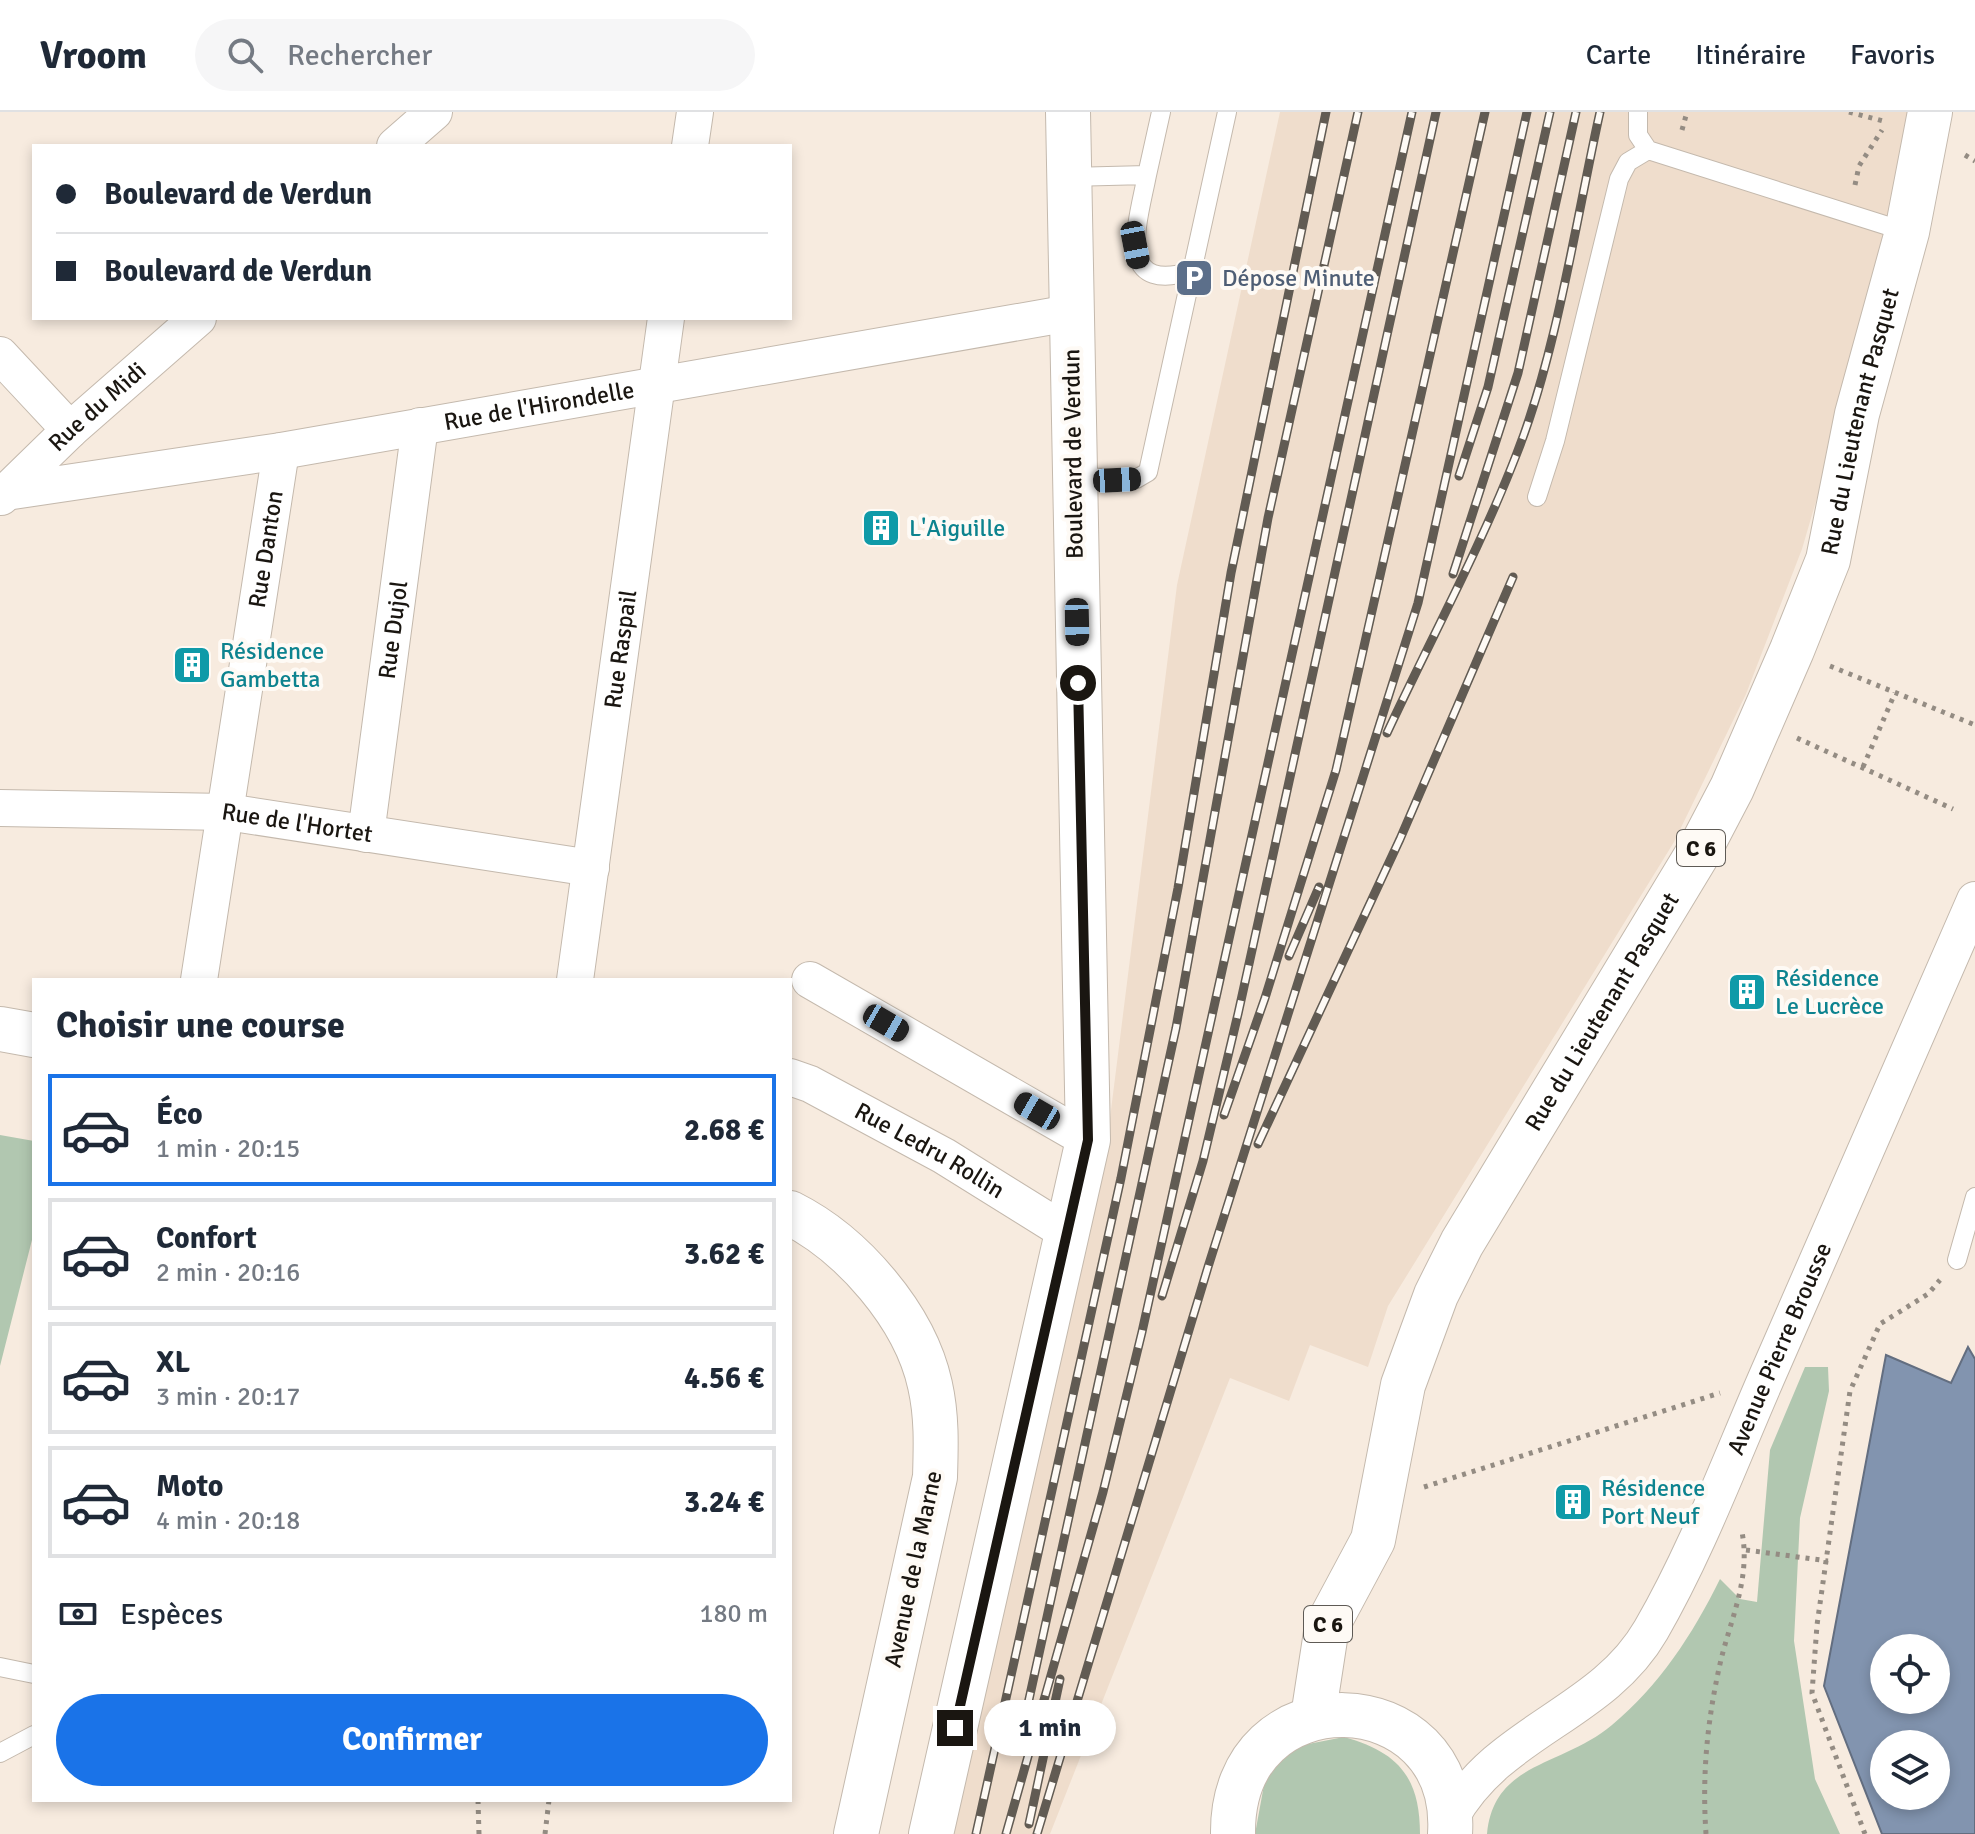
<!DOCTYPE html>
<html lang="fr">
<meta charset="utf-8">
<style>
:root{--surface:#fff;--page:#f6f6f7;--text:#1f2937;--muted:#747a83;--line:#e0e1e3;--accent:#1a73e8}
body{margin:0;font-family:Signika,sans-serif;background:var(--page);color:var(--text);height:100vh;display:flex;flex-direction:column;font-size:30px;white-space:nowrap}
*{box-sizing:border-box;margin:0}
p{font-size:26px;color:var(--muted)}
.icon{flex:none;width:44px;height:44px;fill:none;stroke:currentColor;stroke-width:2;stroke-linecap:round;stroke-linejoin:round}
.map{position:relative;flex:1;overflow:hidden}
.panel{position:absolute;left:32px;top:866px;width:760px;height:824px;display:flex;flex-direction:column;background:var(--surface);border-radius:0px;box-shadow:0 4px 12px #0003}
.panel>*{flex:none}
.banner{position:absolute;left:32px;top:32px;width:760px;height:176px;border-radius:0px;box-shadow:0 4px 12px #0003;display:grid;align-content:center;height:176px;padding:0 24px;background:var(--surface)}
.controls{position:absolute;left:1870px;top:1522px;display:grid;gap:16px}
.controls a{display:grid;place-items:center;width:80px;height:80px;border-radius:50%;background:var(--surface);box-shadow:0 4px 12px #0003;font-size:40px}
.end{position:absolute;width:36px;height:36px;margin:-18px;border:10px solid #1a1611;background:#fff;box-shadow:0 0 0 4px #fff}
.from{border-radius:50%}
.bubble{position:absolute;height:56px;border-radius:28px;background:var(--surface);box-shadow:0 4px 12px #0003;font-size:26px;font-weight:800;line-height:56px;text-align:center}
.car{position:absolute;width:24px;height:48px;margin:-24px -12px;border-radius:10px;box-shadow:0 0 6px 2px #0007;background:linear-gradient(#222 24%,#8ab4d8 0 40%,#222 0 76%,#8ab4d8 0 86%,#222 0)}
.banner b{display:flex;align-items:center;gap:28px;height:76px;font-size:30px}
.banner b+b{border-top:2px solid var(--line)}
.banner i{width:20px;height:20px;background:var(--text)}
ul{padding:0;list-style:none}
li{display:flex;align-items:center;gap:24px;height:112px;margin:0 16px 12px;padding:0 8px;border:4px solid var(--line);border-radius:0px}
li div{flex:1}
li b{display:block;font-size:30px}
li em{font-style:normal;font-weight:800}
li.selected{border-color:var(--accent)}
li>.icon{width:72px;height:72px;stroke-width:1.5}
h2{padding:0 24px;font-size:36px;line-height:96px}
.pay{display:flex;align-items:center;gap:20px;height:88px;padding:0 24px;font-size:30px}
.pay p{margin-inline-start:auto}
.cta{display:flex;gap:16px;margin-top:auto;padding:16px 24px}
.cta a{flex:1;height:92px;border-radius:48px;background:var(--accent);color:#fff;font-size:32px;font-weight:800;line-height:92px;text-align:center}
header{display:flex;align-items:center;gap:48px;box-sizing:border-box;height:112px;padding:0 40px;background:var(--surface);border-bottom:2px solid var(--line)}
header strong{font-size:38px}
nav{display:flex;gap:44px;margin-inline-start:auto;font-size:28px}
.search{width:560px;height:72px;background:var(--page);display:flex;align-items:center;gap:20px;box-sizing:border-box;padding:0 28px;border-radius:44px;color:var(--muted);font-size:30px}
.map>svg:first-child{display:block}
.built{fill:#efddcc}
.green{fill:#b1c7b0}
.water{fill:#8294af;stroke:#636e80;stroke-width:2;fill-rule:evenodd}
.lines{fill:none;stroke-linecap:round;stroke-linejoin:round}
.lane-casing{stroke:#c4b9ad;stroke-width:20}
.street-casing{stroke:#c4b9ad;stroke-width:38}
.secondary-casing{stroke:#c4b9ad;stroke-width:46}
.primary-casing{stroke:#c4b9ad;stroke-width:46}
.path{stroke:#948c83;stroke-width:5;stroke-dasharray:4 6;stroke-linecap:butt}
.lane{stroke:#fff;stroke-width:18}
.street{stroke:#fff;stroke-width:36}
.secondary{stroke:#fff;stroke-width:44}
.primary{stroke:#fff;stroke-width:44}
.rail-casing{stroke:#615b53;stroke-width:9}
.rail{stroke:#fefaf5;stroke-width:6;stroke-dasharray:18;stroke-linecap:butt}
.route{stroke:#1a1611;stroke-width:10}
.labels{text-anchor:middle;stroke-width:8;stroke-linejoin:round;paint-order:stroke}
.shield{fill:#fefaf5;stroke:#5e5a55;stroke-width:2}
.shield-label{font-size:22px;font-weight:bold;fill:#1a1611}
.service-label{font-size:24px;fill:#4e5e75;stroke:#fefaf5;text-anchor:start}
.street-label{font-size:24px;fill:#1a1611;stroke:#fefaf5}
.culture-label{font-size:24px;fill:#0d838f;stroke:#fefaf5;text-anchor:start}
</style>
<header>
<strong>Vroom</strong>
<div class="search"><svg class="icon" aria-label="search" viewBox="0 0 24 24"><circle cx="10" cy="10" r="6"/><path d="M15 15l6 6"/></svg>Rechercher</div>
<nav><a>Carte</a><a>Itinéraire</a><a>Favoris</a></nav>
</header>
<div class="map">
<svg width="1975" height="1722" viewBox="0 0 1975 1722">
<rect width="100%" height="100%" fill="#f7ebdf"/>
<path class="built" d="M1280,0H1930L1802,437L1746,582L1674,730L1388,1194L1368,1255L1310,1233L1289,1289L1230,1266L1050,1722H954L1109,1014L1177,473Z"/>
<path class="green" d="M0,1023L34,1029V1120L0,1254Z
M1805,1255H1828L1829,1279L1800,1406L1794,1529L1815,1667L1840,1722H1487C1494,1649 1562,1655 1612,1613C1659,1574 1693,1522 1720,1467L1740,1487L1757,1490L1770,1338Z
M1344,1625C1398,1640 1420,1665 1420,1722H1255L1266,1662L1298,1634Z"/>
<path class="water" d="M1968,1235L1975,1247V1722H1882L1824,1574L1886,1243L1951,1271ZM1884,1536H1936V1588H1884ZM1884,1632H1936V1684H1884Z"/>
<g class="lines">
<defs>
<path id="lane" d="M1638,0V23L1648,38L1907,120
M1147,63C1138,110 1113,183 1192,159
M1069,65L1147,63L1161,0
M1074,365L1136,367L1148,360L1227,0
M1537,385L1555,329L1619,67L1628,50L1648,38
M1957,1148L1975,1085
M0,1555L34,1562
M0,1641L34,1623"/>
<g id="street">
<path d="M395,34L434,0"/>
<path d="M690,34L695,0"/>
<path d="M0,243L70,318"/>
<path id="s1" d="M6,380L281,339L1070,201"/>
<path id="s2" d="M1,385L70,318L198,206"/>
<path id="s3" d="M0,696L227,700L591,756"/>
<path id="s4" d="M366,722L420,314"/>
<path id="s5" d="M199,868L281,339"/>
<path id="s6" d="M575,868L666,206"/>
<path d="M810,868L1088,1028"/>
<path id="s7" d="M790,965L810,972L944,1044L1066,1120"/>
<path id="s8" d="M1451,1705C1499,1618 1602,1603 1651,1518C1699,1435 1733,1341 1772,1253C1839,1098 1907,943 1975,788"/>
</g>
<path id="secondary" d="M0,917L34,923
M790,1101C852,1132 915,1204 930,1273C937,1304 936,1334 935,1365L856,1722"/>
<g id="primary">
<path id="s9" d="M1313,1605L1327,1514L1373,1428L1403,1273L1436,1183L1462,1131L1698,741L1732,676L1792,538L1828,448L1857,302L1907,120L1930,0"/>
<path d="M931,1722L1088,1028L1068,0"/>
<path d="M1233,1722C1231,1559 1460,1568 1450,1722"/>
</g>
</defs>
<use href="#lane" class="lane-casing"/>
<use href="#street" class="street-casing"/>
<use href="#secondary" class="secondary-casing"/>
<use href="#primary" class="primary-casing"/>
<path class="path" d="M1849,0L1887,10
M1682,18L1687,0
M1965,43L1975,49
M1855,73L1859,54L1882,18
M1830,554L1975,613
M1797,626L1953,697
M1863,655L1895,581
M1424,1375L1720,1281
M1746,1438L1828,1449
M478,1688L479,1722
M545,1722L549,1688
M1706,1722C1702,1663 1707,1610 1720,1552C1730,1508 1751,1467 1742,1420
M1865,1722L1812,1581L1817,1513L1850,1279L1880,1212L1928,1182L1940,1168"/>
<use href="#lane" class="lane"/>
<use href="#street" class="street"/>
<use href="#secondary" class="secondary"/>
<use href="#primary" class="primary"/>
<defs>
<path id="rail" d="M1459,364L1488,275L1550,0
M1453,462L1518,261L1576,0
M1387,621C1430,528 1480,437 1517,341C1557,239 1576,108 1600,0
M1289,844L1319,775
M1224,1003L1265,886L1336,658L1485,0
M1258,1032L1400,727L1513,465
M1162,1184L1203,1049L1238,902L1436,0
M1019,1633L1176,916L1268,406L1358,0
M1029,1712L1060,1567
M976,1722L1121,1066L1178,776L1231,461L1326,0
M1006,1722L1103,1380L1142,1220L1412,0
M1037,1722L1208,1155L1418,491L1527,0"/>
</defs>
<use href="#rail" class="rail-casing"/>
<use href="#rail" class="rail"/>
</g>
<g class="lines">
<path class="route" d="M955,1616L1088,1028L1078,571"/>
</g>
<defs>
<symbol id="parking-square" viewBox="-11 -11 22 22"><rect x="-9" y="-9" width="18" height="18" rx="4" fill="#5c6f8a" stroke="#fefaf5"/><path d="M-3.5-5.5H1a3.5 3.5 0 0 1 0 7H-1V5.5H-3.5ZM-1-3.4V-.6H.8a1.4 1.4 0 0 0 0-2.8Z" fill="#fff"/></symbol>
<symbol id="building-square" viewBox="-11 -11 22 22"><rect x="-9" y="-9" width="18" height="18" rx="4" fill="#0f9aa8" stroke="#fefaf5"/><path d="M-4-6H4V6H1V3H-1V6H-4ZM-2.5-4.3h1.7v1.8h-1.7ZM.8-4.3h1.7v1.8H.8ZM-2.5-1h1.7V.8h-1.7ZM.8-1h1.7V.8H.8Z" fill="#fff"/></symbol>
</defs>
<g fill-rule="evenodd">
<use href="#parking-square" x="1172" y="144" width="44" height="44"/>
<use href="#building-square" x="859" y="394" width="44" height="44"/>
<use href="#building-square" x="170" y="531" width="44" height="44"/>
<use href="#building-square" x="1725" y="858" width="44" height="44"/>
<use href="#building-square" x="1551" y="1368" width="44" height="44"/>
</g>
<g class="labels">
<g class="shield">
<rect x="1677" y="718" width="48" height="36" rx="6"/>
<rect x="1304" y="1494" width="48" height="36" rx="6"/>
</g>
<g class="shield-label">
<text x="1701" y="744">C 6</text>
<text x="1328" y="1520">C 6</text>
</g>
<g class="service-label">
<text x="1222" y="174">Dépose Minute</text>
</g>
<g class="street-label">
<text dy="8" stroke="none"><textPath href="#s1" startOffset="540">Rue de l'Hirondelle</textPath></text>
<text dy="8" stroke="none"><textPath href="#s2" startOffset="132">Rue du Midi</textPath></text>
<text dy="8" stroke="none"><textPath href="#s9" startOffset="1420">Rue du Lieutenant Pasquet</textPath></text>
<text transform="translate(1073 342) rotate(-91)" y="8">Boulevard de Verdun</text>
<text dy="8" stroke="none"><textPath href="#s5" startOffset="436">Rue Danton</textPath></text>
<text dy="8" stroke="none"><textPath href="#s4" startOffset="206">Rue Dujol</textPath></text>
<text dy="8" stroke="none"><textPath href="#s6" startOffset="334">Rue Raspail</textPath></text>
<text dy="8" stroke="none"><textPath href="#s3" startOffset="298">Rue de l'Hortet</textPath></text>
<text dy="8" stroke="none"><textPath href="#s9" startOffset="772">Rue du Lieutenant Pasquet</textPath></text>
<text dy="8" stroke="none"><textPath href="#s7" startOffset="158">Rue Ledru Rollin</textPath></text>
<text dy="8" stroke="none"><textPath href="#s8" startOffset="586">Avenue Pierre Brousse</textPath></text>
<text transform="translate(913 1457) rotate(-78)" y="8">Avenue de la Marne</text>
</g>
<g class="culture-label">
<text x="909" y="424">L'Aiguille</text>
<text x="220" y="547">Résidence<tspan x="220" dy="28">Gambetta</tspan></text>
<text x="1775" y="874">Résidence<tspan x="1775" dy="28">Le Lucrèce</tspan></text>
<text x="1601" y="1384">Résidence<tspan x="1601" dy="28">Port Neuf</tspan></text>
</g>
</g>
</svg>
<div class="controls">
<a><svg class="icon" aria-label="locate" viewBox="0 0 24 24"><circle cx="12" cy="12" r="6"/><path d="M12 2v4M12 18v4M2 12h4M18 12h4"/></svg></a>
<a><svg class="icon" aria-label="layers" viewBox="0 0 24 24"><path d="M12 4l9 5-9 5-9-5zM3 14l9 5 9-5"/></svg></a>
</div>
<i class="end from" style="left:1078px;top:571px"></i>
<i class="end" style="left:955px;top:1616px"></i>
<div class="bubble" style="left:984px;top:1588px;width:132px">1 min</div>
<i class="car" style="left:1135px;top:133px;rotate:169deg"></i>
<i class="car" style="left:1117px;top:368px;rotate:87deg"></i>
<i class="car" style="left:1077px;top:510px;rotate:179deg"></i>
<i class="car" style="left:886px;top:911px;rotate:120deg"></i>
<i class="car" style="left:1037px;top:999px;rotate:300deg"></i>
<div class="banner">
<b><i class="from"></i>Boulevard de Verdun</b>
<b><i></i>Boulevard de Verdun</b>
</div>
<section class="panel">
<h2>Choisir une course</h2>
<ul>
<li class="selected"><svg class="icon" aria-label="car" viewBox="0 0 24 24"><path d="M5 17H2v-5l4-1 3-4h7l3 4 3 1v5h-3M9 17h6M6 11h13"/><circle cx="7" cy="17" r="2"/><circle cx="17" cy="17" r="2"/></svg><div><b>Éco</b><p>1 min · 20:15</p></div><em>2.68 €</em></li>
<li><svg class="icon" aria-label="car" viewBox="0 0 24 24"><path d="M5 17H2v-5l4-1 3-4h7l3 4 3 1v5h-3M9 17h6M6 11h13"/><circle cx="7" cy="17" r="2"/><circle cx="17" cy="17" r="2"/></svg><div><b>Confort</b><p>2 min · 20:16</p></div><em>3.62 €</em></li>
<li><svg class="icon" aria-label="car" viewBox="0 0 24 24"><path d="M5 17H2v-5l4-1 3-4h7l3 4 3 1v5h-3M9 17h6M6 11h13"/><circle cx="7" cy="17" r="2"/><circle cx="17" cy="17" r="2"/></svg><div><b>XL</b><p>3 min · 20:17</p></div><em>4.56 €</em></li>
<li><svg class="icon" aria-label="car" viewBox="0 0 24 24"><path d="M5 17H2v-5l4-1 3-4h7l3 4 3 1v5h-3M9 17h6M6 11h13"/><circle cx="7" cy="17" r="2"/><circle cx="17" cy="17" r="2"/></svg><div><b>Moto</b><p>4 min · 20:18</p></div><em>3.24 €</em></li>
</ul>
<div class="pay"><svg class="icon" aria-label="cash" viewBox="0 0 24 24"><path d="M3 7h18v10H3z"/><circle cx="12" cy="12" r="2"/></svg>Espèces<p>180 m</p></div>
<div class="cta"><a>Confirmer</a></div>
</section>
</div>
